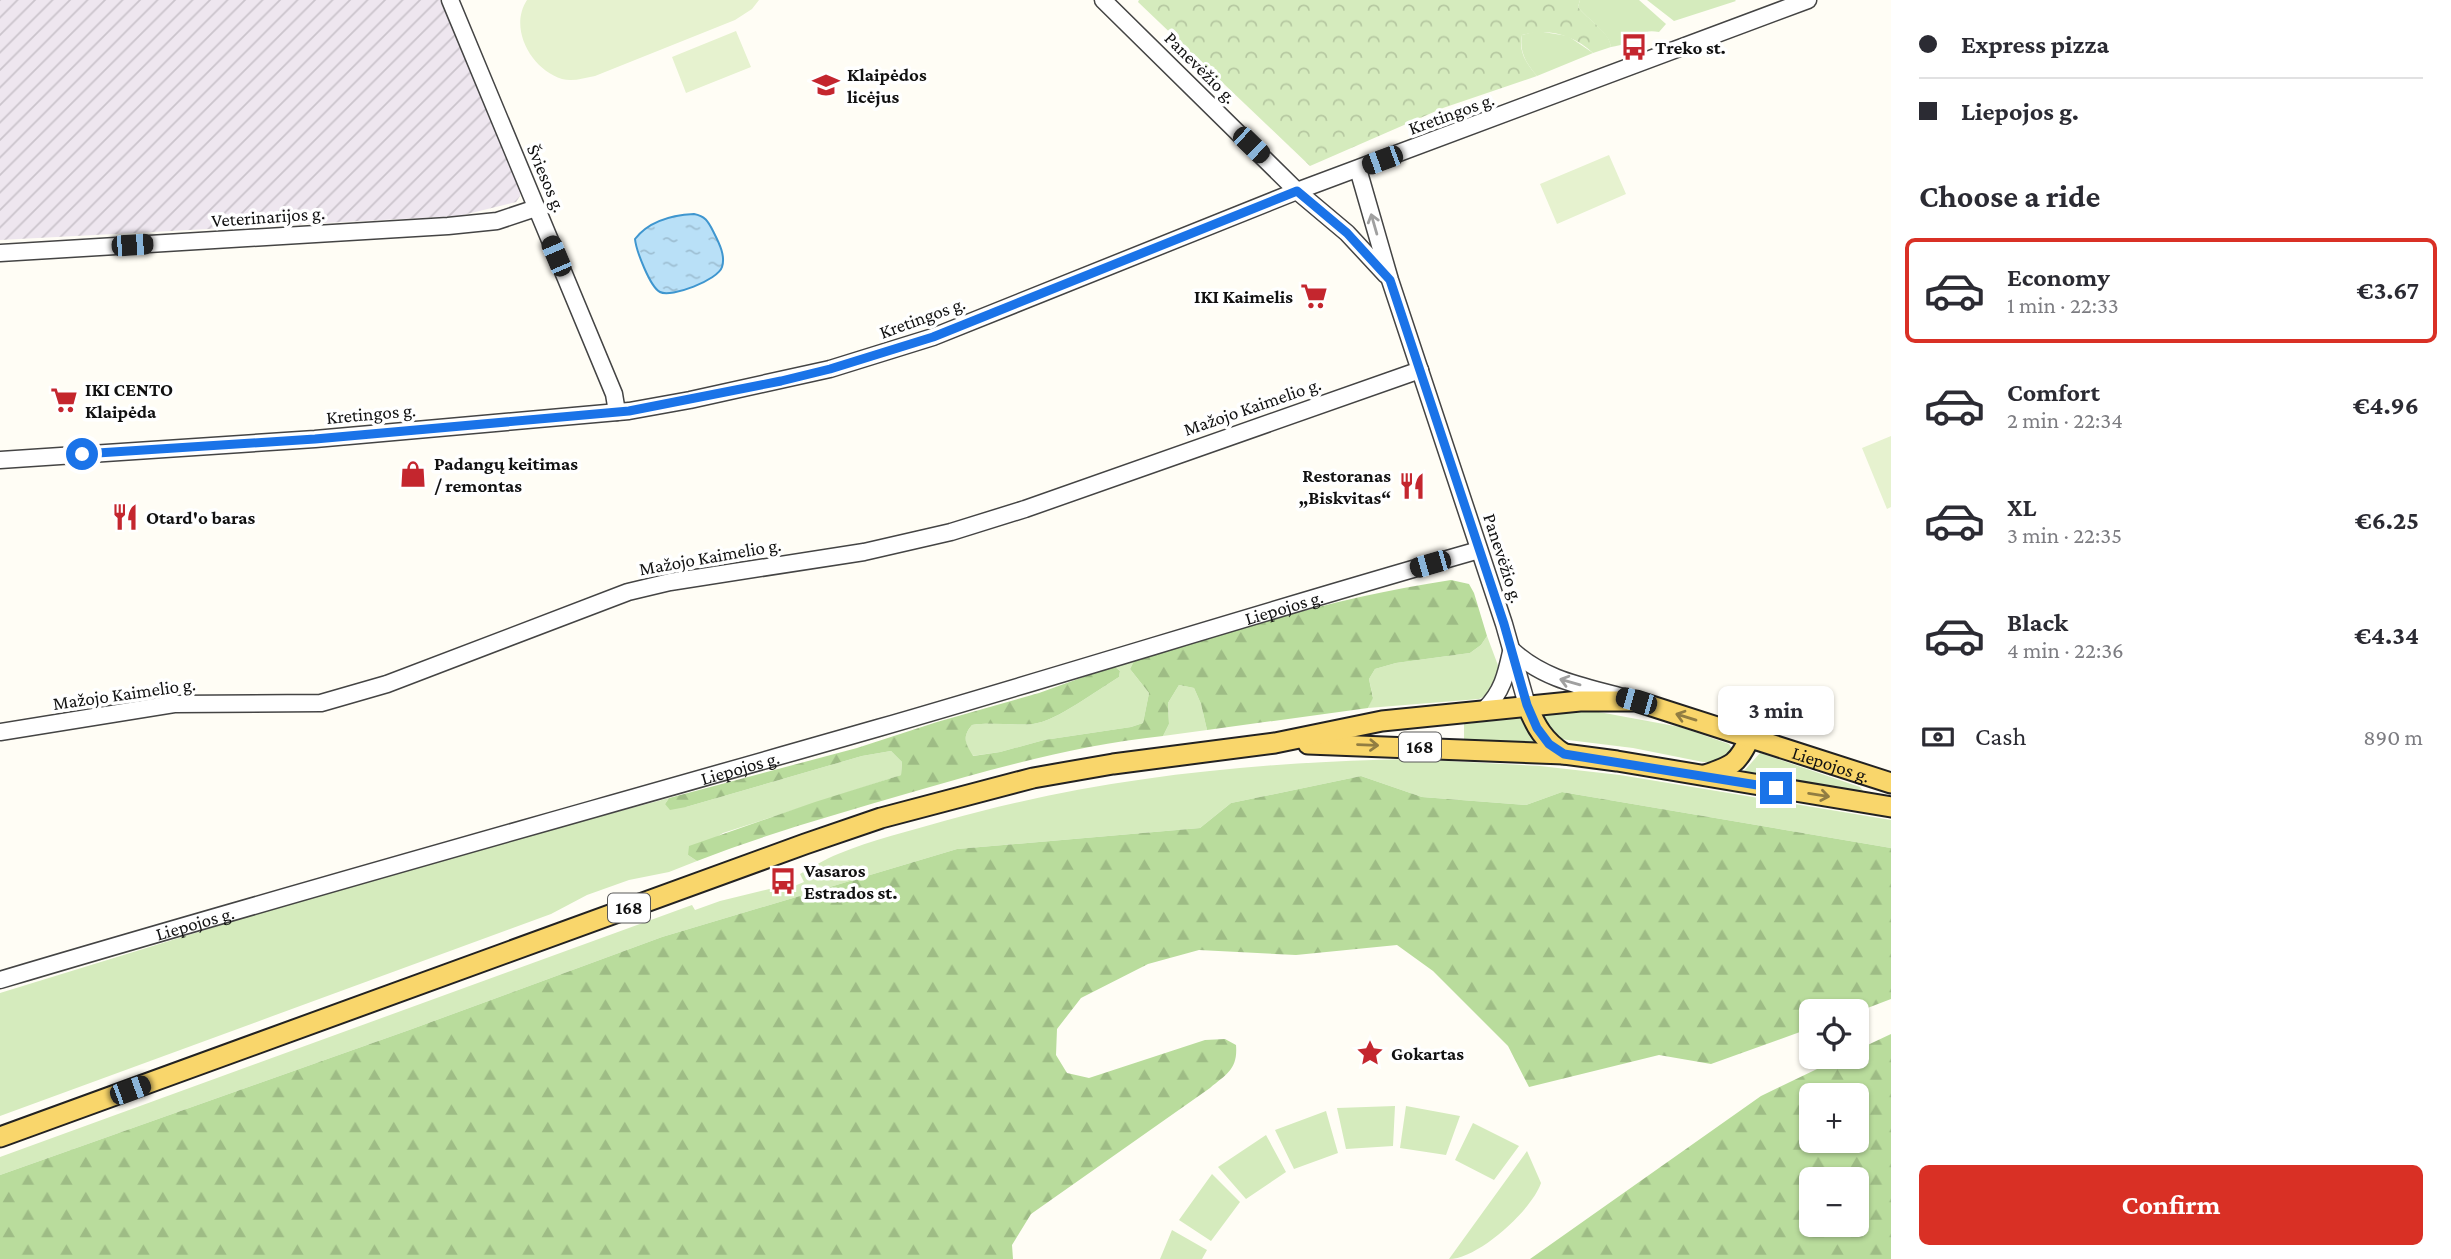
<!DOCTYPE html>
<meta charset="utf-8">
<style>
:root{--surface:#fff;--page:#f7f7f7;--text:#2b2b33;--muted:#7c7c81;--line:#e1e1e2;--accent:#d93025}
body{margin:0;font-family:"Crimson Pro",serif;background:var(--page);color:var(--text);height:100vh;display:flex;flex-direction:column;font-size:26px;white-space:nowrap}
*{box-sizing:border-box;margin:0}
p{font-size:23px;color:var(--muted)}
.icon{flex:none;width:38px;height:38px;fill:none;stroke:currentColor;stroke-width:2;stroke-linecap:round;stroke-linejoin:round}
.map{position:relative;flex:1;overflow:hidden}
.sheet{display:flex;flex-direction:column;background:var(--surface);width:560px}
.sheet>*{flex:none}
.hud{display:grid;align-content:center;height:154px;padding:0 28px;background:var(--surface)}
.buttons{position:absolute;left:1799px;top:999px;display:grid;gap:14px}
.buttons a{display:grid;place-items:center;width:70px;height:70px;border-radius:10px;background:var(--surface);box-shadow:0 2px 5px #0004;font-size:35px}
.end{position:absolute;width:32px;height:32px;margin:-16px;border:9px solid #1a73e8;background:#fff;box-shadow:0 0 0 4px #fff}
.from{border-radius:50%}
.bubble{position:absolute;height:49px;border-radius:10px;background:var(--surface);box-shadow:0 2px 5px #0004;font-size:23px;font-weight:700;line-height:49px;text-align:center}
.car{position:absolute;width:21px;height:42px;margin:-21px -10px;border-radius:9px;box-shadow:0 0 5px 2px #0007;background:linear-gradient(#222 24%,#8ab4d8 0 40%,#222 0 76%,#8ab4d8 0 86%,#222 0)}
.hud b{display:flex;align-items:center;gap:24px;height:66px;font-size:26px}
.hud b+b{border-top:2px solid var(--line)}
.hud i{width:18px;height:18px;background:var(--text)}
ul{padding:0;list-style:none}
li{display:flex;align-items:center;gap:21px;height:105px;margin:0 14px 10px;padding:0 14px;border:4px solid transparent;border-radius:10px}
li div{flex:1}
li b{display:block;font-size:26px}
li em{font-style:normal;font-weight:700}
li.on{border-color:var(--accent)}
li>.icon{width:63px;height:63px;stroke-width:1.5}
h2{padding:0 28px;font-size:32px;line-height:84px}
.pay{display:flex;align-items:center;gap:18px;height:77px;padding:0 28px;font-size:26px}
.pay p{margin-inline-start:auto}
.action{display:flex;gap:14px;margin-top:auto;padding:14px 28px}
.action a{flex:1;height:80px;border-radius:10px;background:var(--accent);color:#fff;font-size:28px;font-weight:700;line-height:80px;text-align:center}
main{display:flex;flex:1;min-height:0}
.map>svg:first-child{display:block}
.industrial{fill:url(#industrial-furrows)}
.grass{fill:#d5ebbd}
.forest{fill:url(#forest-firs);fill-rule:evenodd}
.park{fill:url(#park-crowns)}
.pitch{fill:#e6f2cf}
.water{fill:url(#water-ripples);stroke:#3f96cf;stroke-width:2}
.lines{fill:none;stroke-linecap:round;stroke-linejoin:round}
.minor-casing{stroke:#444;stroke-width:19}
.major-casing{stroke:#222;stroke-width:23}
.minor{stroke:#fff;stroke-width:16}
.major{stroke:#f9d66b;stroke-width:19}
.oneway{stroke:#a0a0a0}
.oneway2{stroke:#917d42}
.route{stroke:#1a73e8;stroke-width:9}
.labels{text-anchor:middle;stroke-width:7;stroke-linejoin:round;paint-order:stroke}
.shield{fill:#fff;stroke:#585858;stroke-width:2}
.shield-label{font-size:18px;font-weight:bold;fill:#111}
.poi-label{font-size:19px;font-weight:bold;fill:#111;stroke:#fff;text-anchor:start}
.street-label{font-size:19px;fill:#111;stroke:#fff}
</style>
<main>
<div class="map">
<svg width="1891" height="1259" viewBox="0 0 1891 1259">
<defs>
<pattern id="industrial-furrows" width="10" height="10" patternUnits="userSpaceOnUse" patternTransform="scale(1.75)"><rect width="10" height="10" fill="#eee6ef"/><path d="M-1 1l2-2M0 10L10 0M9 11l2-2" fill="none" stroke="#cbc4cc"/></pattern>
<pattern id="forest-firs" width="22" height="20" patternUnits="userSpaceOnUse" patternTransform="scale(1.75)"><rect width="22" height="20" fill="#b9dc9c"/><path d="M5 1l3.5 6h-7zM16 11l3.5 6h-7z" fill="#9ebc85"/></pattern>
<pattern id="park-crowns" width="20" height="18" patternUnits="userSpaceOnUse" patternTransform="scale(1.75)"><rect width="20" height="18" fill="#d5ebbd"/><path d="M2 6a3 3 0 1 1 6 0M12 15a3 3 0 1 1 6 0" fill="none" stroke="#b6c8a1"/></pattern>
<pattern id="water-ripples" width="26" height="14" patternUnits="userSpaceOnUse" patternTransform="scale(1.75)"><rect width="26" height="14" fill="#b9e0f7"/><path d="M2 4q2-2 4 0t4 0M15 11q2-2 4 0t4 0" fill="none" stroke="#9ebfd3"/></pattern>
</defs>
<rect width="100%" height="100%" fill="#fffdf5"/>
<path class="industrial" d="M0,0H440L520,189V196L516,202L459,216L0,240Z"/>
<path class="grass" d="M1580,0H1639L1666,24L1659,32C1644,29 1639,35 1628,42C1623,45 1616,46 1611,47C1609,32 1587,19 1578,7Z
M1647,0H1735L1736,1L1674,21Z
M1537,31L1568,36L1593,53L1537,76C1526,63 1519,52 1522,35Z
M1487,636L1502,676L1489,694L1479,699L1368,708L1373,697L1369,679L1375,669L1396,663L1470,653L1481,645Z
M1134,661L1130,669L1149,693L1143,723L1131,727L1044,740L1000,752L972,756C965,743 962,737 972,725C992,722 1012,726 1033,724C1057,721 1097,690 1119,677L1120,671L1114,666Z
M1179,685L1194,688L1201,704L1207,730L1163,736L1169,724L1168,703Z
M1588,710L1680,727L1729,744L1733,750L1731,754L1715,762H1703L1633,748L1560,739L1539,715Z
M1520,718L1539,747L1464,741V724Z
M891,751L902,762L901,775L723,833L688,855L697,861L669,872L629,880L587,895L551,914L0,1116V993L396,871L669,798L665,804L686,807L862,756Z
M1760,753L1860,787L1866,794L1862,796L1744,771Z
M1411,759L1540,766L1620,775L1891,820V848L1562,792L1526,805L1422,797L1361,776L1231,803L1200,828L957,849L662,937L412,1029L0,1175V1157L692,905L695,910L720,901L782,886L787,889L804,882L800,874C813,867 825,859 838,854C872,840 909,831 944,821C1096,778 1253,762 1411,759Z
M1395,1106L1393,1146L1346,1149L1337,1108Z
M1406,1106L1460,1116L1446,1155L1400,1148Z
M1326,1111L1338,1153L1294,1169L1275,1130Z
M1473,1123L1519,1146L1494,1180L1455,1160Z
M1266,1135L1286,1172L1246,1199L1218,1167Z
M1527,1151L1541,1183C1532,1210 1478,1259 1449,1259Z
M1212,1174L1240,1202L1211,1241L1179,1220Z
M1172,1230L1207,1250L1202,1259H1160Z"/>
<path class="forest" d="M1451,580L1469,584L1474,593L1487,636L1481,645L1470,653L1396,663L1375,669L1369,679L1373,698L1368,708L1207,730L1201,704L1194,688L1179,685L1168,703L1169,724L1163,736C1077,745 992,769 909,793C837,814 766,834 697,861L688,855L689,846L815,802L901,775L902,762L891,751L862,756L686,807L670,810L665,804L669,798L857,748L937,722L1039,693L1114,666L1120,671L1119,677C1097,690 1057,721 1033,724C1013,726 992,722 972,725C962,737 965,743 973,756L1000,752L1044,740L1131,727L1143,723L1149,693L1130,669L1134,661C1238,628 1343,596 1451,580Z
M1361,776L1422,797L1526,805L1562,792L1891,848V999L1857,1012H1811V1028L1711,1064L1659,1055L1529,1087L1508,1046L1433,971L1397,945L1296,955L1199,950L1148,964L1081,998L1057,1029L1056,1055L1067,1073L1089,1078L1205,1040L1225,1039L1236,1045C1238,1069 1227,1074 1210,1088L1031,1214L1012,1245L1013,1259H0V1175L412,1029L662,937L957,849L1200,828L1231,803Z
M1891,1034V1259H1530L1761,1096L1842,1057H1857V1050ZM1811,1096H1857V1141H1811ZM1811,1180H1857V1225H1811Z"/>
<path class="park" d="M1139,0H1580L1578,7C1587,19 1610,32 1611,47L1593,53C1573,34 1548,28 1522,35C1518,51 1526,63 1537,76L1443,108L1310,166L1138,2Z"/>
<path class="pitch" d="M527,0H759L752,9L735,20L595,76C584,78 573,82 562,79C532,70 508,29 527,0Z
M736,31L751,67L686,93L672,57Z
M1609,155L1626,194L1557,224L1540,184Z
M1891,436V507L1887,509L1862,448Z"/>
<path class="water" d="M694,214C705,216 708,221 713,231C718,241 726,255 722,267C718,280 671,298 660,292C650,287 636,250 635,239C649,221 673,215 694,214Z"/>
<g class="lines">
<defs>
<g id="minor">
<path d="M450,0L614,394L617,412"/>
<path d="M1103,0L1297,191L1347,233L1386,275"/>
<path d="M1358,169L1390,280L1504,624L1527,705"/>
<path d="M0,253L448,226L497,221L536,208"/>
<path d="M0,460L315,439L629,411L690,400L830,369L933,337L1297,191L1808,0"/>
<path d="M1513,651C1545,680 1583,686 1623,697"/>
<path d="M1485,709C1502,692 1506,675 1511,652"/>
<path d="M0,732L174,704L321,703L387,684L628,592L670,582L864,552L951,532L1025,509L1420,370"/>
<path id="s1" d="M0,980C292,893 585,812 878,728C1079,670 1278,607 1479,550"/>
</g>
<g id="major">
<path d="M1527,705C1536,727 1544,741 1564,754"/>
<path d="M1308,744L1564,754L1617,761L1891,807"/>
<path d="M1705,775C1732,766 1738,764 1750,737"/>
<path id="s2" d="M0,1137L805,844L881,818L1033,778L1113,764L1275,743L1382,721L1580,701H1636L1891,783"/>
</g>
</defs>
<use href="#minor" class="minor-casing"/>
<use href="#major" class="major-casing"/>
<use href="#minor" class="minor"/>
<use href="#major" class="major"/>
</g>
<defs><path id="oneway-shaft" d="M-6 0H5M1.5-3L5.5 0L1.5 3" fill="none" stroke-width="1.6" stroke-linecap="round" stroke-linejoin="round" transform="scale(1.75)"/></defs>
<g class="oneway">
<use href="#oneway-shaft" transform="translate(1374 224) rotate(-106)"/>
<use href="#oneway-shaft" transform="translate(1570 682) rotate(-164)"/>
</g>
<g class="oneway2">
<use href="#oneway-shaft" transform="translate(1686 717) rotate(-163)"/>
<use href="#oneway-shaft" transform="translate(1368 745) rotate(2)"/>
<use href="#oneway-shaft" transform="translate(1819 795) rotate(9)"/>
</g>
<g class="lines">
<path class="route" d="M82,454L315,439L629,411L781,381L830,369L933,337L1297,191L1347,233L1390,280L1504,624L1527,705L1537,728L1549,744L1564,754L1776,788"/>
</g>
<defs>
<symbol id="bus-bare" viewBox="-9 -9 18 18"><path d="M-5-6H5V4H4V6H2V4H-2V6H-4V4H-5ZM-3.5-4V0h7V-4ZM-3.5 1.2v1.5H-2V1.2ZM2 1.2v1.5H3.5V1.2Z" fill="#c4262e" stroke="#fff" stroke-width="2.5" paint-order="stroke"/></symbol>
<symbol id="school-bare" viewBox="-9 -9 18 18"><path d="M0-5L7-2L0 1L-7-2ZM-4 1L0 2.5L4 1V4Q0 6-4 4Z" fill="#c4262e" stroke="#fff" stroke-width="2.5" paint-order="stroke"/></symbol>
<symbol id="supermarket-bare" viewBox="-9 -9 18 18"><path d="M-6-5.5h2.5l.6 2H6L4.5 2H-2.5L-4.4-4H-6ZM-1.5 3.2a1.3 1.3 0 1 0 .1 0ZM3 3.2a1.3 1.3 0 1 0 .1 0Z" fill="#c4262e" stroke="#fff" stroke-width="2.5" paint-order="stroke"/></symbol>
<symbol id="shop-bare" viewBox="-9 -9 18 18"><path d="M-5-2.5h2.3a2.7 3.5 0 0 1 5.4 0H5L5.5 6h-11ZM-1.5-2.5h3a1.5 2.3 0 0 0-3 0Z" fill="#c4262e" stroke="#fff" stroke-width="2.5" paint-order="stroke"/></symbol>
<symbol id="restaurant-bare" viewBox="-9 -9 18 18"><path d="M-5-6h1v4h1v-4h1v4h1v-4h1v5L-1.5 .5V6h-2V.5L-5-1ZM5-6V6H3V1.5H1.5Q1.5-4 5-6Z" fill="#c4262e" stroke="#fff" stroke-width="2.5" paint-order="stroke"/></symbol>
<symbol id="sight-bare" viewBox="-9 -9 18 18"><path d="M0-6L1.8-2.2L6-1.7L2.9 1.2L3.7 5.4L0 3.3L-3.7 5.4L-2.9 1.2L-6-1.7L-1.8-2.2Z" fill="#c4262e" stroke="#fff" stroke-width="2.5" paint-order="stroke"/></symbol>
</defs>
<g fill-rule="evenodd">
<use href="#bus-bare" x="1615" y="28" width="38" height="38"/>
<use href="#school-bare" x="807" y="66" width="38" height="38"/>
<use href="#supermarket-bare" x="1295" y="277" width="38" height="38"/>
<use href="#supermarket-bare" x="45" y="381" width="38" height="38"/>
<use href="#shop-bare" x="394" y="455" width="38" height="38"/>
<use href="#restaurant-bare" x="1393" y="467" width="38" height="38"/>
<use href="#restaurant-bare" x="106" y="498" width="38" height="38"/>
<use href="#bus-bare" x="764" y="862" width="38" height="38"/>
<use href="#sight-bare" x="1351" y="1034" width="38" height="38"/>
</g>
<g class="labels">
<g class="shield">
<rect x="1399" y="732.5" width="42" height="29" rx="5"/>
<rect x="608" y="893.5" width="42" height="29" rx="5"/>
</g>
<g class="shield-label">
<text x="1420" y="753">168</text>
<text x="629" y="914">168</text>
</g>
<g class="poi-label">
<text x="1655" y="54">Treko st.</text>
<text x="847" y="81">Klaipėdos<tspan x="847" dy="22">licėjus</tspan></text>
<text x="1293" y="303" text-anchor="end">IKI Kaimelis</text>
<text x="85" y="396">IKI CENTO<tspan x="85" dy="22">Klaipėda</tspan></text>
<text x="434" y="470">Padangų keitimas<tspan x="434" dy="22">/ remontas</tspan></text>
<text x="1391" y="482" text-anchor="end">Restoranas<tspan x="1391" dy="22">„Biskvitas“</tspan></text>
<text x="146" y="524">Otard'o baras</text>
<text x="804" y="877">Vasaros<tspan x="804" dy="22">Estrados st.</tspan></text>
<text x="1391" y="1060">Gokartas</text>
</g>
<g class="street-label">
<text transform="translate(1201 67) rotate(45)" y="7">Panevėžio g.</text>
<text transform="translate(1451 113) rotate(-20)" y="7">Kretingos g.</text>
<text transform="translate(547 178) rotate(67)" y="7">Šviesos g.</text>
<text transform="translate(268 216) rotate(-4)" y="7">Veterinarijos g.</text>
<text transform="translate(922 317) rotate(-20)" y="7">Kretingos g.</text>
<text transform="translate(1252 406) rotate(-19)" y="7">Mažojo Kaimelio g.</text>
<text transform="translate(371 413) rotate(-5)" y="7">Kretingos g.</text>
<text transform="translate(710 556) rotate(-10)" y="7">Mažojo Kaimelio g.</text>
<text transform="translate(1504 558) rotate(72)" y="7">Panevėžio g.</text>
<text dy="7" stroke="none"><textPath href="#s1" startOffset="1337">Liepojos g.</textPath></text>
<text transform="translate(124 693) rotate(-8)" y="7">Mažojo Kaimelio g.</text>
<text dy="7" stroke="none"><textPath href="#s2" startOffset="1908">Liepojos g.</textPath></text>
<text dy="7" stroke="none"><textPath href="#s1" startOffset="770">Liepojos g.</textPath></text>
<text dy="7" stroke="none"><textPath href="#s1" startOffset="203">Liepojos g.</textPath></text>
</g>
</g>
</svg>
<div class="buttons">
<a><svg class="icon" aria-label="locate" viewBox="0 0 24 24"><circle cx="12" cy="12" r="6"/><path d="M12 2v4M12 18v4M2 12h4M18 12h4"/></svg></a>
<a>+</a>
<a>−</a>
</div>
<i class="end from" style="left:82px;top:454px"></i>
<i class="end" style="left:1776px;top:788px"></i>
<div class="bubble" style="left:1718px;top:686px;width:116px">3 min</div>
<i class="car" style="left:1251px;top:145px;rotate:134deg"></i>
<i class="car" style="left:1382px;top:160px;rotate:250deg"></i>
<i class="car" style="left:132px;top:245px;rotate:86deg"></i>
<i class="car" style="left:556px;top:256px;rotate:337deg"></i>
<i class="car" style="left:1430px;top:564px;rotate:254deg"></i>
<i class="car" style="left:1636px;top:701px;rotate:286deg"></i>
<i class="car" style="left:130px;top:1090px;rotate:70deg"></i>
</div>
<section class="sheet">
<div class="hud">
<b><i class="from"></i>Express pizza</b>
<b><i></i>Liepojos g.</b>
</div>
<h2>Choose a ride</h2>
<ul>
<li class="on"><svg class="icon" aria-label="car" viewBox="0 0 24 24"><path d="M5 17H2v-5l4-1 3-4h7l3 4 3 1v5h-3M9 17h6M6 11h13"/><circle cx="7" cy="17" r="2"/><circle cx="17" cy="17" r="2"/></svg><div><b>Economy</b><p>1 min · 22:33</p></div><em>€3.67</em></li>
<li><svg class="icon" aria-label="car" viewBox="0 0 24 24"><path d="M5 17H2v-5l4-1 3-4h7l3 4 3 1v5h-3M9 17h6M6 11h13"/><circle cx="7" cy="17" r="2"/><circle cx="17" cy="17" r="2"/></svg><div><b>Comfort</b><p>2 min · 22:34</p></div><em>€4.96</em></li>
<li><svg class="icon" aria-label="car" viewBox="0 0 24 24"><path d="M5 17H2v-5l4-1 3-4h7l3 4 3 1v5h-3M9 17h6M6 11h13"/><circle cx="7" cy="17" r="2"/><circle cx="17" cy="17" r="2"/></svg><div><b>XL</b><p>3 min · 22:35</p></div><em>€6.25</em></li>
<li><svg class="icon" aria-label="car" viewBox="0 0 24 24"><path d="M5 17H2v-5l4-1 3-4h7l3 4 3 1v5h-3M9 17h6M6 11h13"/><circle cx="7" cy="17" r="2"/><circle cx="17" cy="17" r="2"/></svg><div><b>Black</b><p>4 min · 22:36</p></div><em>€4.34</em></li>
</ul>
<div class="pay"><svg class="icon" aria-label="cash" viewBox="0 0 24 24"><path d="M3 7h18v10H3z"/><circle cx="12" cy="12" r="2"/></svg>Cash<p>890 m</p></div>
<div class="action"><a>Confirm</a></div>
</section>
</main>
